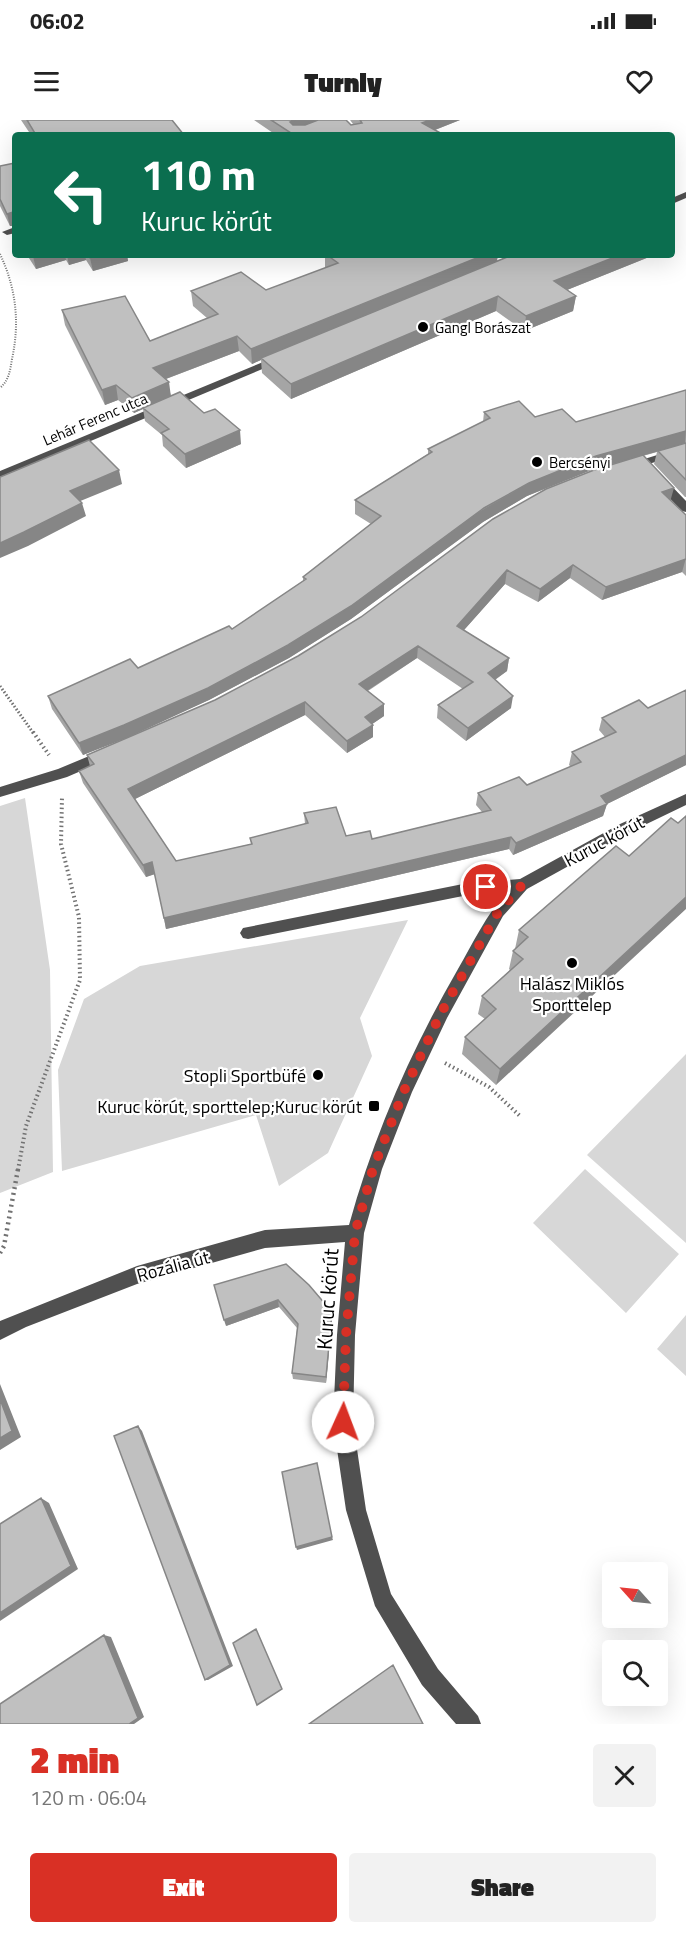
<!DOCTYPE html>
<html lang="en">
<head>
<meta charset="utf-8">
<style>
  body { margin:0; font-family:"Titillium Web",sans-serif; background:#f2f2f2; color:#222; height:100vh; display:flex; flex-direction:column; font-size:22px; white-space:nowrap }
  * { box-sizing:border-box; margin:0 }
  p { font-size:20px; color:#767676 }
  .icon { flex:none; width:33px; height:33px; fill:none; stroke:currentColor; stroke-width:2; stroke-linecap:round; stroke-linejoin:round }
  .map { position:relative; height:1604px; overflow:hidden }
  .drawer { display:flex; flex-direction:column; background:#fff; flex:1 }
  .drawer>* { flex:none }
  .top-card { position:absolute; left:12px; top:12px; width:663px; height:126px; border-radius:6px; box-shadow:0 6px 24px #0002; background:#0b6e4f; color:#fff; overflow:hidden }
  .needle { width:39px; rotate:297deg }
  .buttons { position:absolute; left:602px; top:1442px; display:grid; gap:12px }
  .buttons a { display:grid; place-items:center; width:66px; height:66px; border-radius:6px; background:#fff; box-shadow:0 6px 24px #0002; font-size:30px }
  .pin { position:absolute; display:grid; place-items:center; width:51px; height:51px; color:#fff; margin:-26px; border:3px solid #fff; border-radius:50%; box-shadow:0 2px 6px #0007 }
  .me { position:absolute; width:66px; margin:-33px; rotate:2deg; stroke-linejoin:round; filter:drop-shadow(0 0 4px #0008) }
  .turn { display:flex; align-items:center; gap:21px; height:126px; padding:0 30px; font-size:27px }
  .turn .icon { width:78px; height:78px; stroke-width:2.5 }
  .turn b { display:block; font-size:42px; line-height:51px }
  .round { display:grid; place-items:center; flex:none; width:63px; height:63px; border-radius:6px; background:#f2f2f2 }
  .headline { display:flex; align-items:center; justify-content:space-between; height:102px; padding:0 30px }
  h1 { font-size:36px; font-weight:800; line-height:45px; color:#d93025 }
  .cta { display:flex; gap:12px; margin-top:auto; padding:12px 30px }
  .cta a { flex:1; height:69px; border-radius:6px; background:#d93025; color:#fff; font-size:24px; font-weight:800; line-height:69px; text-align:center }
  .cta a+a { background:#f2f2f2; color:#222 }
  .status { display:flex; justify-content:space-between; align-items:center; height:42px; padding:0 30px; background:#fff; direction:ltr }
  .status svg { height:16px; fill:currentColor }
  header { display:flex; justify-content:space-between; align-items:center; height:78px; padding:0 30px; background:#fff; font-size:27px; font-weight:800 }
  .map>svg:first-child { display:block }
  .green { fill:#d7d7d7 }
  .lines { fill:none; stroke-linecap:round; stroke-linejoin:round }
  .path-far3 { stroke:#727272; stroke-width:2; stroke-dasharray:1 1.5; stroke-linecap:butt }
  .path-far2 { stroke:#727272; stroke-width:3; stroke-dasharray:1.5 2; stroke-linecap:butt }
  .path-far1 { stroke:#727272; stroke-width:4; stroke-dasharray:1.5 3; stroke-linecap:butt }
  .path { stroke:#727272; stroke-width:4.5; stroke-dasharray:2 4; stroke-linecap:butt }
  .minor { fill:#505050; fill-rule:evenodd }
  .wall { fill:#a5a5a5 }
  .shaded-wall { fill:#868686 }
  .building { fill:#c0c0c0; stroke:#868686; stroke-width:1.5 }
  .route { stroke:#d93025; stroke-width:10; stroke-dasharray:0 18 }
  .poi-dot { fill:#000; stroke:#fff; stroke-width:2 }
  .labels { text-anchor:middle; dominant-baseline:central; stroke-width:4.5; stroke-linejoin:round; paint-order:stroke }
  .far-poi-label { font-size:15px; fill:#000; stroke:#fff; text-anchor:start }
  .far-street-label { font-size:15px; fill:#000; stroke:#fff }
  .street-label { font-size:18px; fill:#000; stroke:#fff }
  .poi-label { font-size:18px; fill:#000; stroke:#fff; text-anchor:end }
  .near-street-label { font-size:21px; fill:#000; stroke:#fff }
</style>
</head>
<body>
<div class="status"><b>06:02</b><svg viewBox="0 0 49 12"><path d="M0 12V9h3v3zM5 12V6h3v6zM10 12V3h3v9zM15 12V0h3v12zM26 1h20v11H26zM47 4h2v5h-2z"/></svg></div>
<header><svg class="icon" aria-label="menu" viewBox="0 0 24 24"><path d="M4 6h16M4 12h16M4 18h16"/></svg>Turnly<svg class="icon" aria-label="heart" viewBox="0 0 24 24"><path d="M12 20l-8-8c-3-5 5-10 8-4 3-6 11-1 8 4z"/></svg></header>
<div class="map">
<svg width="686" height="1604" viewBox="0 0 686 1604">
  <rect width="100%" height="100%" fill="#fff"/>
  <path class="green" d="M25,678L50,850L53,1052L0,1073V686Z
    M408,800L360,898L372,936L328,1033L279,1066L256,995L62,1051L58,950L84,879L140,846Z
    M686,934V1123L587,1035Z
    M585,1049L679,1134L626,1193L533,1103Z
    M686,1195V1256L657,1229Z"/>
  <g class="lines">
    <path class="path-far3" d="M0,134C16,168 20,202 12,239C10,251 9,260 0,268"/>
    <path class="path-far2" d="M0,566L34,614"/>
    <path class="path-far1" d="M33,612L49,635
      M445,943L489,967L520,996
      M18,1050L26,1006L80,860L79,797L61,724L62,677"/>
    <path class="path" d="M0,1133L4,1126L18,1049"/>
    <path class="minor" d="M686,72V78L672,84V78Z
      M15,107V113L7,115L2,112Z
      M280,235L284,236V240L0,359V351Z
      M686,326V333L628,350L622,346Z
      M659,356L663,357L686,381V392L682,391L655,363L653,360Z
      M106,629L111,630L113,634L111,638L67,657L0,677V667L58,649Z
      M686,674V685L630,712L527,769L503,796L447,898L412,972L382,1049L364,1113L355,1215L353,1302L366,1390L391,1474L438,1549L478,1596L481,1604H456L422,1565L375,1486L346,1390L333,1302L337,1215L345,1122L265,1128L137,1164L26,1207L0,1220V1201L137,1146L265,1110L349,1105C374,1015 411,930 458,849C473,823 486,795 507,772L468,775L248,819L243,818L240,813L243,808L468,763L520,759L620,704Z"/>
  </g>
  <path class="wall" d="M21,0H172L184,15H31Z
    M254,0H346L351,5L353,4L350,0H460L435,10L444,15H276Z
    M15,43V116L12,106H10L0,86V46Z
    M27,135H127L128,141L93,151L86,140L69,145L66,140L36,149Z
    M325,135H498L497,141L506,137L503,135H654L567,170L576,176L573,191L524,211L496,191L291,279L262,253L261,240L252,244L239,231L166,259L171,276L241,324L186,348L163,326L162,315L145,301L143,289L134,293L118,280L105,285L65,205L62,190L150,221L207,198L193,186L191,171L266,170L325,148Z
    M686,270V377H685L654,344L657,332L643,336L671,380L686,395V456L682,452L602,480L570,458L538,482L505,464L464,510L509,538L507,551L495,560L511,588L466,621L437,598L438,585L463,569L417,538L368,571L384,596L372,604L373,617L347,633L305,595L135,679L176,741L251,724L250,718L305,704L304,693L346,716L372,719L482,692L476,685L478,673L527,665L571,647L569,645L572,632L605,617L599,610L602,598L686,645L607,684L603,696L513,735L509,729L166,809L155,754L146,757L83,663L79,651L90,646L87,635L215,580L298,536L625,341L594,349L527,376L483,402L351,499L289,538L209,580L83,635L52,589L48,576L138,548L232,509L303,461V457L371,404L355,394V380L428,334V329L483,302L484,292L576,302Z
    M616,726L496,965L462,934L465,917L485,899L478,894L482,876L510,850L509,849L513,831L515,829L519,810Z
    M286,1144L332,1199L326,1263L293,1259L292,1253L297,1208L279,1187L226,1206Z"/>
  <path class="shaded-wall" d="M295,0H324L292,14L290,2Z
    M430,0H460L422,15V3Z
    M13,92L15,99L12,102V106H10L7,94Z
    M37,135H65L66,140L36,149L33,136Z
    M67,135H85L86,140L69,145Z
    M101,135H127L128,141L93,151L90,138Z
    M484,135H498L496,144L261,238V240L252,244L251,229Z
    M620,135H654L552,176L554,161Z
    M498,176L496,191L291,279V264Z
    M576,176L573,191L524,211L526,196Z
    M237,216L239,231L155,263L153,248Z
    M169,262L171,277L143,288V289L134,293L132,278Z
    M116,265L118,280L105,285L102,270Z
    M240,310L241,324L186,348L185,334Z
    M686,311L685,324L594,349L527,376L483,402L351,499L289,538L209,580L127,618L83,635L79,623L529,363L596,336Z
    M119,350L122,364L73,384L70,371Z
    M674,368L670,382L662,372Z
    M82,383L86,396L28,426L0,438V423Z
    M686,438L682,452L602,480L606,467Z
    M573,445L570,458L538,482L540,469Z
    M507,450L505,464L456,519L457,506Z
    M418,526L417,538L359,576V564Z
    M509,538L507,551L486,566L488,553Z
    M513,576L511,588L466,621L468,608Z
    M305,582V595L131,681L128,669Z
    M384,584V596L365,609V597Z
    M373,605V617L347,633V621Z
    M686,635V645L607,684L603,696L513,735L516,723L601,676Z
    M511,717L509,729L166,809L164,798Z
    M152,742L155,754L146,757L143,745Z
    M686,777V789L496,965L500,949Z
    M278,1180L279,1187L226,1206L224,1200Z
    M332,1192V1199L326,1263V1257Z
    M0,1264L21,1317L0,1330Z
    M138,1306L142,1311L233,1546L208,1560H205Z
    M41,1378L49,1383L78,1449L0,1501V1493Z
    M332,1417L333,1420L297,1430L296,1427Z
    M256,1509L282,1569L257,1585Z
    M104,1515L111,1517L144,1597L134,1604H129Z"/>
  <path class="building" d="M27,0H172L184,15H36Z
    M271,0H295L290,2L293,5H305L318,0H346L351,5L362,3L360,0H430L422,3L444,15H294Z
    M15,43V108L12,102L14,100L13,92L7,94L0,79V46Z
    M88,135H101L90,138Z
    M327,135H484L251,229L237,216L153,248L169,262L132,278L116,265L102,270L62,190L125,176L150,221L218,194L191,171L241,152L266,170L338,143Z
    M512,135H620L554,161L576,176L526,196L498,176L291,264L261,238Z
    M686,270V311L596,336L529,363L484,388L351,486L288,525L208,568L124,605L79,623L48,576L130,539L138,548L229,506L232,509L306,459L303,457L381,396L355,380L432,332L428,329L490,298L484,292L519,281L535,297L562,289L576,302Z
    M180,272L204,293L215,289L240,310L185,334L161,313L169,309L143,288Z
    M89,320L119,350L70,371L82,383L24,412L0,423V357Z
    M686,323V360L658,331Z
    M643,335L674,368L662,372L686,395V439L606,467L573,445L540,469L507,450L457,506L509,538L488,553L513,576L468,608L438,585L473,562L418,526L359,564L384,584L365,597L373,605L347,621L305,582L128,669L176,741L252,724L250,718L308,703L304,693L336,687L346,716L370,711L372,719L491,690L478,673L519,657L527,665L581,642L572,632L616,612L602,598L639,580L648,588L686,570V635L601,676L607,684L516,723L511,717L164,798L152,742L143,745L79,651L94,644L87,635L215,580L298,536L361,497L493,399L546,369L594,350Z
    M686,696V777L500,949L465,917L496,889L482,876L523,839L513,831L528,817L519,810L616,726L629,736L671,698L678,703Z
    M286,1144L309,1165L332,1192L326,1257L292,1253L298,1204L278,1180L224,1200L214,1165Z
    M0,1279L12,1311L0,1318Z
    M138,1306L230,1545L205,1560L114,1316Z
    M317,1343L332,1417L296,1427L282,1352Z
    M41,1378L71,1446L0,1493V1404Z
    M256,1509L282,1569L257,1585L233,1523Z
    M104,1515L138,1598L129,1604H0V1584Z
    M393,1545L423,1604H309Z"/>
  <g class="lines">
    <path class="route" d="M343,1302L346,1215L355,1113L373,1049L404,971L441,893L498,792L522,765L486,767"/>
  </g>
  <g class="poi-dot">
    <circle cx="423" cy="207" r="6"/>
    <circle cx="537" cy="342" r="6"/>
    <circle cx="572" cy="843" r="6"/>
    <circle cx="318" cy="955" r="6"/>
    <rect x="368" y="980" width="12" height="12" rx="3"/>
  </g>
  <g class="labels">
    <g class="far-poi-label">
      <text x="435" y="207">Gangl Borászat</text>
      <text x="549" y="342">Bercsényi</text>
    </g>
    <g class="far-street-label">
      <text transform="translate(95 299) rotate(-23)">Lehár Ferenc utca</text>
    </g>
    <g class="street-label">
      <text transform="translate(604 721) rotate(-28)">Kuruc körút</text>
      <text transform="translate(173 1146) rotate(-15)">Rozália út</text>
    </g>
    <g class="poi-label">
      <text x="572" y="863" text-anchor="middle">Halász Miklós<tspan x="572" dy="21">Sporttelep</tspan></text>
      <text x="306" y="955">Stopli Sportbüfé</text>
      <text x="362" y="986">Kuruc körút, sporttelep;Kuruc körút</text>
    </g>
    <g class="near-street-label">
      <text transform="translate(327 1179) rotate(-86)">Kuruc körút</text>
    </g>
  </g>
</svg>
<div class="buttons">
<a><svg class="needle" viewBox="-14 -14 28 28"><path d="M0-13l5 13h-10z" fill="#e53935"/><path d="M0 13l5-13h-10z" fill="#767676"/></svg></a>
<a><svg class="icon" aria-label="search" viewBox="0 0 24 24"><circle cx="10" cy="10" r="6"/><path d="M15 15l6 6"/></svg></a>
</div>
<div class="pin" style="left:486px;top:767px;background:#d93025"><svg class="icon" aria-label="arrive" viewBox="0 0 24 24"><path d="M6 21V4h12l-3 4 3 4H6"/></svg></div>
<svg class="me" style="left:343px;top:1302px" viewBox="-20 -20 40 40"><circle r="19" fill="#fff"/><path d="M0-13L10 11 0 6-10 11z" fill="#d93025"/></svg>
<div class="top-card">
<div class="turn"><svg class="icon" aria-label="left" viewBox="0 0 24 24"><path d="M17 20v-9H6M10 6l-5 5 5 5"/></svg><div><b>110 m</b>Kuruc körút</div></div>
</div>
</div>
<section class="drawer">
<div class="headline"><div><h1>2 min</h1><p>120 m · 06:04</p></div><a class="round"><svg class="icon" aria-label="close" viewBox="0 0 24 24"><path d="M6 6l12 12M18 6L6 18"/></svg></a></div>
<div class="cta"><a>Exit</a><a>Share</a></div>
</section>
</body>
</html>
